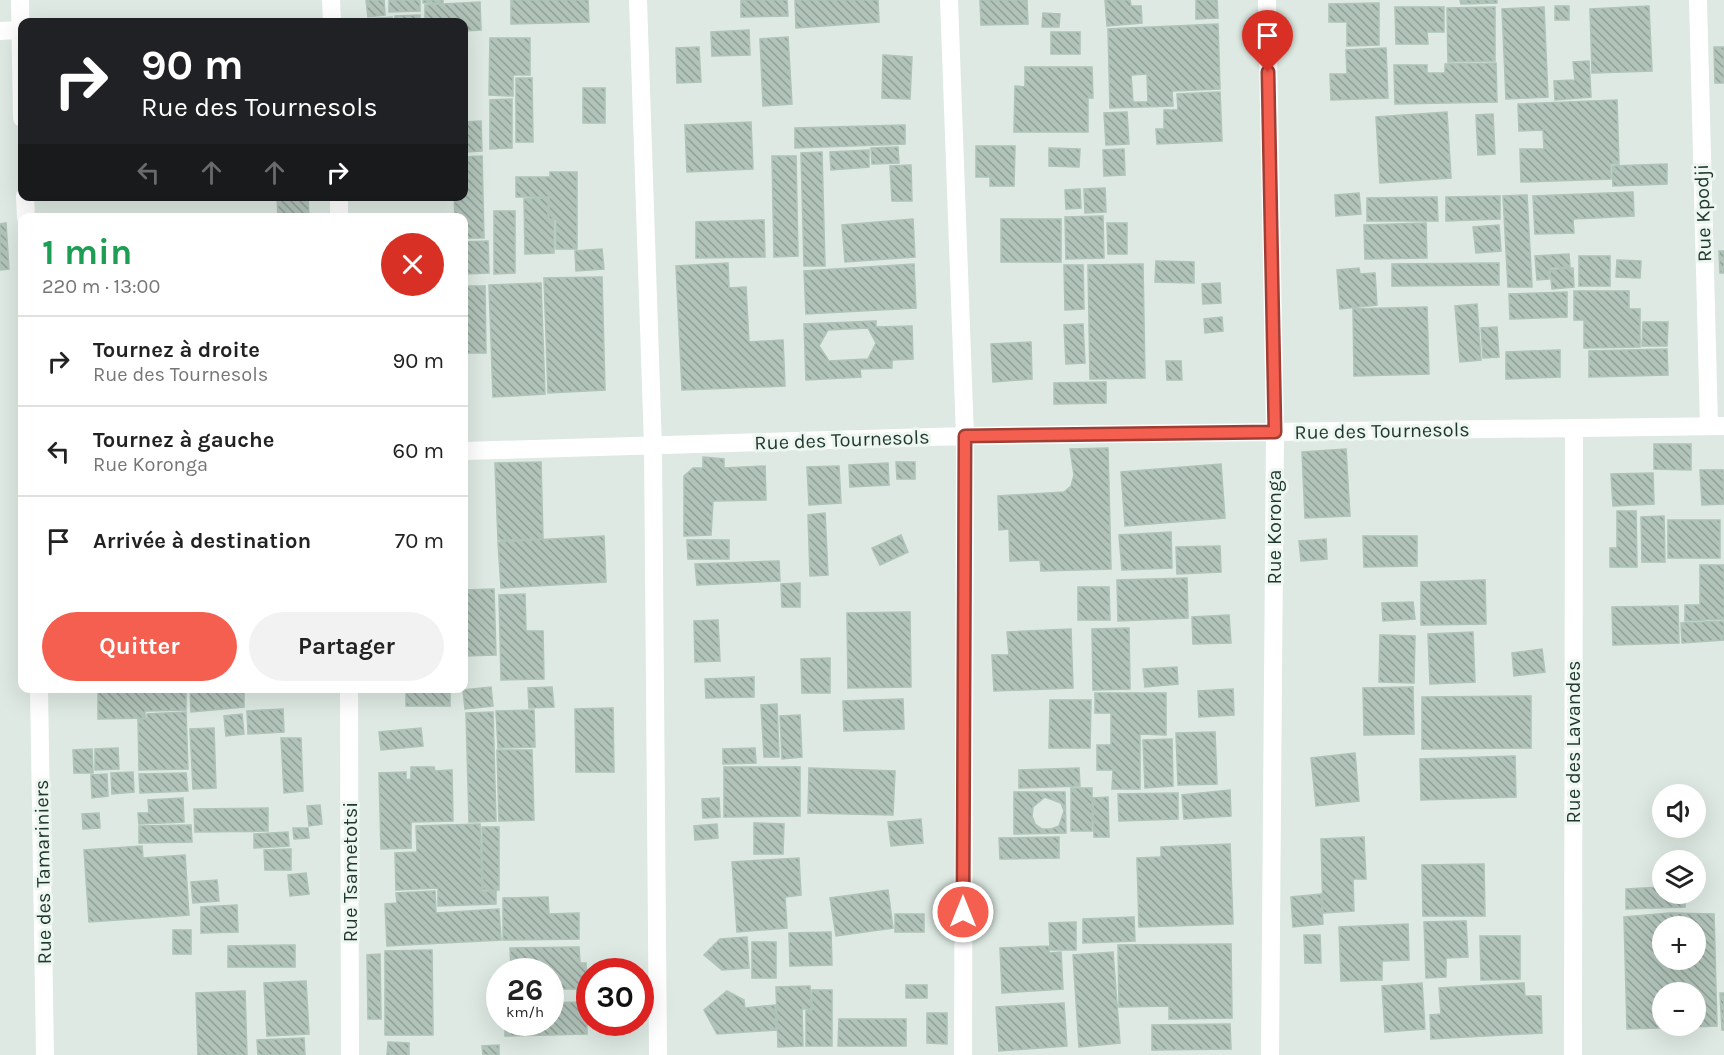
<!DOCTYPE html>
<html lang="fr">
<head>
<meta charset="utf-8">
<style>
  body { margin:0; font-family:Karla,sans-serif; background:#f2f2f2; color:#222; height:100vh; display:flex; flex-direction:column; font-size:22px; white-space:nowrap }
  * { box-sizing:border-box; margin:0 }
  p { font-size:20px; color:#767676 }
  .icon { flex:none; width:33px; height:33px; fill:none; stroke:currentColor; stroke-width:2; stroke-linecap:round; stroke-linejoin:round }
  .map { position:relative; flex:1; overflow:hidden }
  .panel { position:absolute; left:18px; top:213px; width:450px; height:480px; display:flex; flex-direction:column; background:#fff; border-radius:12px; box-shadow:0 6px 24px #0002 }
  .panel>* { flex:none }
  .hud { position:absolute; left:18px; top:18px; width:450px; height:183px; border-radius:12px; box-shadow:0 6px 24px #0002; background:#202124; color:#fff; overflow:hidden }
  .fabs { position:absolute; left:1652px; top:784px; display:grid; gap:12px }
  .fabs a { display:grid; place-items:center; width:54px; height:54px; border-radius:50%; background:#fff; box-shadow:0 6px 24px #0002; font-size:30px }
  .speed { position:absolute; left:486px; top:958px; display:flex; gap:12px; font-size:30px; font-weight:700; text-align:center }
  .speed>* { display:grid; place-content:center; width:78px; height:78px; border-radius:50%; background:#fff; box-shadow:0 6px 24px #0002; line-height:1 }
  .speed small { font-size:15px; font-weight:400 }
  .speed .limit { border:9px solid #d22; background:#fff; color:#111 }
  .pin { position:absolute; display:grid; place-items:center; width:51px; height:51px; color:#fff; margin:-62px -26px; border-radius:50% 50% 50% 0; rotate:-45deg; box-shadow:0 0 6px #0007 }
  .pin .icon { rotate:45deg }
  .me { position:absolute; width:66px; margin:-33px; rotate:0deg; stroke-linejoin:round; filter:drop-shadow(0 0 4px #0008) }
  .turn { display:flex; align-items:center; gap:21px; height:126px; padding:0 24px; font-size:27px }
  .turn .icon { width:78px; height:78px; stroke-width:2.5 }
  .turn b { display:block; font-size:42px; line-height:51px }
  .lanes { display:flex; align-items:center; height:57px; padding:0 24px; background:#0003; justify-content:center; gap:30px; direction:ltr }
  .lanes .off { opacity:.35 }
  .round { display:grid; place-items:center; flex:none; width:63px; height:63px; border-radius:32px; background:#f2f2f2 }
  .head { display:flex; align-items:center; justify-content:space-between; height:102px; padding:0 24px }
  h1 { font-size:36px; font-weight:700; line-height:45px; color:#1e9e55 }
  .button { display:flex; gap:12px; margin-top:auto; padding:12px 24px }
  .button a { flex:1; height:69px; border-radius:36px; background:#f45f50; color:#fff; font-size:24px; font-weight:700; line-height:69px; text-align:center }
  .button a+a { background:#f2f2f2; color:#222 }
  ul { padding:0; list-style:none }
  li { display:flex; align-items:center; gap:18px; height:90px; padding:0 24px; border-top:2px solid #e0e0e0 }
  li div { flex:1 }
  li b { display:block; font-size:22px }
  li em { font-style:normal }
  .map>svg:first-child { display:block }
  .building { fill:url(#building-back-hatch); stroke:#afc3b8; stroke-width:1.5; fill-rule:evenodd }
  .lines { fill:none; stroke-linecap:round; stroke-linejoin:round }
  .street { stroke:#fff; stroke-width:18 }
  .route-casing { stroke:#9f3e34; stroke-width:15 }
  .route { stroke:#f45f50; stroke-width:10 }
  .labels { text-anchor:middle; dominant-baseline:central; stroke-width:6; stroke-linejoin:round; paint-order:stroke }
  .street-label { font-size:20px; fill:#1f382d; stroke:#edf6f0 }
</style>
</head>
<body>
<div class="map">
<svg width="1724" height="1055" viewBox="0 0 1724 1055">
  <defs>
    <pattern id="building-back-hatch" width="6" height="6" patternUnits="userSpaceOnUse" patternTransform="scale(1.5)"><rect width="6" height="6" fill="#b2c4ba"/><path d="M-1 5l2 2M0 0l6 6M5-1l2 2" fill="none" stroke="#90a098"/></pattern>
  </defs>
  <rect width="100%" height="100%" fill="#dde9e2"/>
  <path class="building" d="M366,0H384L385,15L368,17Z
    M389,0H420V11L389,12Z
    M423,0H443V3H423Z
    M511,0H588L589,22L511,24Z
    M741,0H787L788,16L741,17Z
    M795,0H878L879,22L796,28Z
    M980,0H1027L1028,24L981,25Z
    M1105,0H1130L1131,6H1141L1142,23L1107,26Z
    M1196,0H1217L1218,18L1196,19Z
    M1460,0H1497V3L1461,4Z
    M480,2L481,30L464,31V22H425V5Z
    M1379,3V45L1347,46V22H1329V4Z
    M1555,6H1569V20H1555Z
    M1649,6L1652,71L1592,73L1590,9Z
    M1395,7H1444V32H1427L1428,44H1396Z
    M1495,7V61L1448,62L1447,8Z
    M1544,7L1548,97L1506,99L1502,9Z
    M1043,13L1060,14L1059,27H1042Z
    M420,15V22H395V16Z
    M392,17V22H367V19Z
    M1218,24L1220,89L1172,91L1173,106L1110,108L1108,29ZM1147,74L1148,102H1133L1131,75Z
    M749,30L750,55L712,56L711,32Z
    M1051,32H1080V54H1051Z
    M788,37L792,104L763,106L760,39Z
    M490,38H530V75H513V96L489,95Z
    M699,47L701,82L677,83L676,48Z
    M1714,47H1724V83H1715Z
    M1386,48L1388,98L1331,100L1330,74H1347L1346,50Z
    M883,55L912,57L910,99L882,98Z
    M1589,61L1591,97L1555,100L1554,81L1575,80L1573,62Z
    M1496,63L1497,102L1395,104L1394,65H1427V73H1445V64Z
    M1025,67H1092L1093,98H1088V132H1014L1015,86L1025,87Z
    M516,78H532L533,142H516Z
    M583,88H605V123H583Z
    M1220,92L1222,141L1157,144L1156,129H1164V110H1178L1177,94Z
    M512,99V148L490,149V100Z
    M1617,100L1619,164H1610L1611,179L1521,182L1520,149H1544L1543,130L1519,131L1518,104Z
    M1127,112L1129,144L1106,145L1104,113Z
    M1447,112L1451,178L1380,183L1376,117Z
    M1493,114L1495,154L1478,155L1476,115Z
    M481,121L482,151L464,152V122Z
    M751,122L753,169L687,172L685,125Z
    M905,125V144L795,148V128Z
    M976,146H1015L1014,186H990V177H976Z
    M898,147L899,163L872,164L871,148Z
    M1049,148L1080,149L1079,167L1049,166Z
    M1124,149L1125,175L1104,176L1103,150Z
    M869,150V167L831,170L830,152Z
    M822,152L825,266H804L801,153Z
    M482,156L484,238H464V218H455L454,196H464V157Z
    M772,156H796L798,256L774,257Z
    M1667,164V184L1613,186L1612,166Z
    M911,165L912,201H892L890,166Z
    M550,172H577V249H556V219H549V197H516V177H550Z
    M1105,188L1106,212L1085,213L1084,189Z
    M1080,189L1081,208L1066,209L1065,190Z
    M1633,192L1634,216L1573,219L1574,233L1535,234L1533,196Z
    M1359,193L1361,214L1336,216L1335,195Z
    M1527,195L1532,287H1508L1503,196Z
    M277,196H308L309,218H278Z
    M1500,196V219L1446,221V197Z
    M1437,197L1438,221H1367V198Z
    M548,198V220H554V253L525,254L524,199Z
    M494,211H515V273L494,274Z
    M1103,216L1104,258L1066,259L1065,217Z
    M913,219L915,257L845,262L842,225Z
    M1001,219H1061V262H1001Z
    M764,220L765,257L696,258V222Z
    M6,223L9,269L0,270V224Z
    M1107,223H1127V254H1108Z
    M1426,223L1427,258L1365,259L1364,225Z
    M1499,225L1501,251L1476,253L1473,227Z
    M488,241L489,273L464,274V242Z
    M602,249L604,269L576,271L575,251Z
    M1719,251H1724V273H1720Z
    M1569,254L1570,267L1549,268V279L1537,280L1535,256Z
    M1579,256H1610V286H1579Z
    M1617,260L1641,261L1640,278L1616,277Z
    M1156,261L1194,262V283L1155,282Z
    M728,263L729,288L746,287L749,342L783,340L785,386L682,390L676,266Z
    M1499,263V285L1392,286V264Z
    M914,264L916,308L806,314L804,271Z
    M1143,264L1145,378L1090,379L1088,265Z
    M1064,265H1083L1084,309L1065,310Z
    M1359,268L1360,274L1375,273L1377,305L1340,309L1337,270Z
    M1573,268L1574,287L1552,289L1550,270Z
    M602,277L605,390L548,393L544,278Z
    M541,283L545,394L493,397L489,285Z
    M1220,283L1221,303L1203,304L1202,284Z
    M464,286H485L486,353H464Z
    M1574,291H1629V309H1640V347L1584,348V320H1574Z
    M1567,292V317L1510,319L1509,294Z
    M1477,304L1481,360L1460,362L1455,306Z
    M1427,307L1429,374L1354,376L1353,309Z
    M1222,317L1223,331L1205,333L1204,319Z
    M876,321V327L912,326L913,359L892,360V368L860,369L861,377L806,380L804,324ZM868,328L876,343L868,359L829,361L819,346L828,330Z
    M1643,322H1668L1667,346H1642Z
    M1083,324L1085,363L1066,364L1064,325Z
    M1497,327L1499,357L1483,358L1481,328Z
    M1031,342L1032,379L993,382L991,344Z
    M1667,349L1668,375L1589,377V351Z
    M1560,350V377L1506,379V352Z
    M1166,361H1181L1182,380H1167Z
    M1106,382V403L1054,404V383Z
    M1654,444H1691V470L1654,469Z
    M1108,448L1111,569L1041,571L1040,560L1010,561L1009,529L999,530L998,496L1064,492L1071,486L1074,475L1070,449Z
    M1346,449L1350,516L1305,518L1302,452Z
    M703,457L724,459V468L765,466L766,500L713,501L711,535L684,536V476L693,468H703Z
    M541,462L543,539L498,540L495,463Z
    M896,462H915V479H897Z
    M888,463L889,485L850,487L849,465Z
    M1221,464L1225,518L1125,526L1121,472Z
    M839,466L841,503L809,505L807,467Z
    M1700,470H1723L1724,504L1702,505Z
    M1653,473L1654,504L1613,506L1611,474Z
    M1617,511H1636L1637,567H1610V548H1617Z
    M825,513L828,575L810,576L808,515Z
    M1664,516L1665,562H1642L1641,517Z
    M1668,520H1720V558H1668Z
    M1171,532L1172,568L1122,570L1119,535Z
    M901,535L908,552L880,565L872,548Z
    M604,536L606,582L501,588L498,542Z
    M1363,536H1417V566L1364,567Z
    M1326,539L1327,559L1301,561L1299,541Z
    M687,540H729V559H688Z
    M1220,546L1221,572L1177,574L1176,547Z
    M779,561L780,581L697,585L695,564Z
    M1700,565H1724V619L1685,621V605H1700Z
    M1187,578L1188,618L1118,621L1117,580Z
    M1485,580L1486,624L1421,625V582Z
    M800,583V607H782L781,584Z
    M1078,587H1109L1110,620H1078Z
    M494,589L496,655L464,656V590Z
    M525,594L526,631H543L544,679L501,680L499,595Z
    M1413,602L1415,619L1383,621L1382,603Z
    M1678,606L1679,643L1613,645L1612,607Z
    M910,612L911,687L848,688L847,613Z
    M1229,615L1231,643L1193,644L1192,617Z
    M718,620L720,661L695,662L694,621Z
    M1724,621V640L1682,643L1681,623Z
    M1129,628L1130,689L1093,690L1092,629Z
    M1071,629L1073,688L994,691L992,655H1009L1007,632Z
    M1473,632L1475,682L1430,684L1428,634Z
    M1380,635L1415,636L1414,683L1379,682Z
    M1542,649L1545,672L1514,676L1512,653Z
    M830,658V693H802L801,659Z
    M1177,667L1178,684L1145,687L1143,669Z
    M754,677V697L706,698L705,679Z
    M491,687L493,706L465,709L463,690Z
    M552,687L554,707L529,708L528,688Z
    M1413,687L1414,734L1364,735L1363,688Z
    M186,688V710L145,711V718L98,719V690Z
    M190,688H244V707L191,712Z
    M406,688H450V706H406Z
    M1233,689L1234,715L1199,717L1198,691Z
    M1095,693H1166V735L1140,734V789H1112L1113,770H1097V745H1111V713H1095Z
    M1531,696V748L1422,749V697Z
    M903,699L904,729L844,731L843,701Z
    M1050,700H1091L1090,748H1049Z
    M777,704L779,757H764L761,705Z
    M613,708L614,772H576L575,709Z
    M283,709L284,732L248,734L247,711Z
    M534,710L535,747L498,748L496,711Z
    M186,712L188,769L139,770L138,719H147V714Z
    M493,712L496,821L469,822L466,713Z
    M242,714L244,734L226,736L224,716Z
    M800,715L802,757L782,759L780,716Z
    M214,728L216,788L193,789L190,729Z
    M421,728L423,746L381,750L379,732Z
    M1215,732L1217,784L1178,785L1176,733Z
    M281,738H301L303,791L284,793Z
    M1172,739L1173,786L1145,788L1143,740Z
    M118,748L119,769L95,770V749Z
    M755,748L756,763L723,764V749Z
    M92,749L93,773H74L73,750Z
    M497,750H532L534,820L499,821Z
    M1355,753L1359,801L1316,806L1311,758Z
    M1515,756L1516,797L1421,800L1420,759Z
    M411,767H434L435,771L452,770L453,821L411,822V848L381,849L379,773L406,772V780L411,779Z
    M724,767H800V816L724,817Z
    M809,768L895,771L893,815L808,813Z
    M1079,768L1080,786L1019,788V770Z
    M133,772L134,792L112,794L111,773Z
    M186,773L188,791L140,793L139,774Z
    M107,774L108,796L92,798L91,775Z
    M1071,788H1092V831H1071Z
    M1230,790L1231,816L1184,819L1182,795Z
    M1014,792H1065L1066,833L1014,834ZM1045,797L1061,803L1064,811L1059,826L1051,829H1042L1035,824L1032,816L1033,807Z
    M1178,793V819L1119,821L1118,794Z
    M1108,797L1109,837H1094L1093,798Z
    M183,798L184,822L139,824L138,813H149L148,800Z
    M719,798L720,817L703,818L702,799Z
    M320,805L322,824L309,826L307,806Z
    M268,808V831L195,832L194,809Z
    M99,813L100,828L83,829L82,814Z
    M921,819L923,843L891,846L888,822Z
    M754,823L784,824L783,854H754Z
    M480,824L482,892L496,891V904L438,906V888L396,890L395,853L417,852L416,826Z
    M717,824L718,838L695,840L694,826Z
    M191,825L192,842L139,843V826Z
    M482,827H499V890H483Z
    M293,828H308L309,838L294,839Z
    M288,832L289,846L254,848V834Z
    M1059,837V858L1000,859L999,838Z
    M1364,837L1366,879H1353L1354,911L1323,913L1321,839Z
    M1230,844L1233,924L1139,927L1137,858L1161,857V847Z
    M142,846L143,858L185,855L189,915L89,922L84,850Z
    M291,849V870H265L264,850Z
    M799,858L801,895L785,897L787,928L737,932L732,862Z
    M1484,864L1485,916H1423L1422,865Z
    M306,873L309,894L290,896L288,875Z
    M217,880L219,901L193,903L191,882Z
    M1662,887V894H1685V907L1626,909V889Z
    M888,890L893,928L836,936L830,898Z
    M435,891L436,913L499,909L501,940L387,946L385,904L397,903L396,893Z
    M1321,894L1323,924L1293,927L1291,897Z
    M548,897L549,914L579,913V939L503,940V898Z
    M237,905L238,932L201,933V907Z
    M1670,913L1714,914L1717,1026L1627,1029L1624,917ZM1662,927H1695V960H1662ZM1662,993H1695V1026H1662Z
    M895,914H924V932H895Z
    M1134,917L1135,941L1083,943V919Z
    M1466,921L1468,957L1446,958V977L1426,978L1424,922Z
    M1076,922V950H1050L1049,923Z
    M1408,924L1409,960L1382,961V980L1341,981L1339,927Z
    M173,930H191V954H173Z
    M831,932L832,965L790,966L789,933Z
    M1304,935H1320L1321,963H1305Z
    M1480,936H1520V979L1481,980Z
    M747,937L749,968L722,970L704,955L720,939Z
    M752,942H776V978H752Z
    M1231,944L1232,1018L1169,1019V1006L1119,1007L1118,945Z
    M295,945V967H228V946Z
    M1049,946V953L1061,952L1063,989L1002,993L1000,948Z
    M579,947L580,963H586L587,1034L505,1036V1023H550V1003L577,1002V989H550V972H511L510,948Z
    M432,950L433,1035H385V951Z
    M1113,952L1120,1043L1079,1047L1073,955Z
    M380,954L381,1019H368L367,955Z
    M306,981L309,1034L267,1036L264,983Z
    M1422,983L1425,1029L1385,1032L1382,986Z
    M1524,983L1525,996H1541L1542,1033L1431,1039L1430,1015L1441,1014L1439,988Z
    M906,985H927V998H906Z
    M810,986L811,1009H802L803,1046L778,1047L776,987Z
    M812,990H832V1046H806V1011L812,1010Z
    M245,991L247,1055H198L196,993Z
    M727,991L744,1000L745,1008L775,1005L776,1030L717,1034L704,1010Z
    M1720,993H1724V1030H1722Z
    M1064,1003L1067,1046L999,1051L996,1007Z
    M927,1013H947V1044L927,1043Z
    M839,1019H906V1046H838Z
    M1230,1024L1231,1049L1152,1050V1025Z
    M304,1038L305,1055H258L257,1040Z
    M388,1042L409,1043V1055H387Z
    M499,1045V1055H483L482,1046Z"/>
  <g class="lines">
    <path class="street" d="M20,0L22,118
      M331,0L332,22
      M638,0L653,447L658,1055
      M949,0L965,436L963,1055
      M1267,0L1275,432L1270,1055
      M1698,0L1709,426
      M0,31L19,30
      M25,196L26,218
      M339,196V218
      M464,451L965,436L1724,426
      M39,688L45,1055
      M349,688L350,1055
      M1573,1055L1574,429"/>
  </g>
  <g class="lines">
    <defs>
      <path id="route" d="M963,912L965,436L1275,432L1268,72"/>
    </defs>
    <use href="#route" class="route-casing"/>
    <use href="#route" class="route"/>
  </g>
  <g class="labels">
    <g class="street-label">
      <text transform="translate(1703 213) rotate(-92)">Rue Kpodji</text>
      <text transform="translate(1382 431) rotate(-1)">Rue des Tournesols</text>
      <text transform="translate(842 440) rotate(-2)">Rue des Tournesols</text>
      <text transform="translate(1274 527) rotate(-90)">Rue Koronga</text>
      <text transform="translate(1573 742) rotate(-90)">Rue des Lavandes</text>
      <text transform="translate(43 872) rotate(-91)">Rue des Tamariniers</text>
      <text transform="translate(350 872) rotate(-90)">Rue Tsametotsi</text>
    </g>
  </g>
</svg>
<div class="fabs">
<a><svg class="icon" aria-label="sound" viewBox="0 0 24 24"><path d="M4 9h4l5-4v14l-5-4H4zM17 9q2 3 0 6"/></svg></a>
<a><svg class="icon" aria-label="layers" viewBox="0 0 24 24"><path d="M12 4l9 5-9 5-9-5zM3 14l9 5 9-5"/></svg></a>
<a>+</a>
<a>−</a>
</div>
<div class="speed"><div>26<small>km/h</small></div><div class="limit">30</div></div>
<div class="pin" style="left:1268px;top:72px;background:#d93025"><svg class="icon" aria-label="arrive" viewBox="0 0 24 24"><path d="M6 21V4h12l-3 4 3 4H6"/></svg></div>
<svg class="me" style="left:963px;top:912px" viewBox="-20 -20 40 40"><circle r="17" fill="#f45f50" stroke="#fff" stroke-width="3"/><path d="M0-11L8 9 0 5-8 9z" fill="#fff"/></svg>
<div class="hud">
<div class="turn"><svg class="icon" aria-label="right" viewBox="0 0 24 24"><path d="M7 20v-9h11M14 6l5 5-5 5"/></svg><div><b>90 m</b>Rue des Tournesols</div></div>
<div class="lanes"><svg class="icon off" aria-label="left" viewBox="0 0 24 24"><path d="M17 20v-9H6M10 6l-5 5 5 5"/></svg><svg class="icon off" aria-label="ahead" viewBox="0 0 24 24"><path d="M12 20V5M6 11l6-6 6 6"/></svg><svg class="icon off" aria-label="ahead" viewBox="0 0 24 24"><path d="M12 20V5M6 11l6-6 6 6"/></svg><svg class="icon" aria-label="right" viewBox="0 0 24 24"><path d="M7 20v-9h11M14 6l5 5-5 5"/></svg></div>
</div>
<section class="panel">
<div class="head"><div><h1>1 min</h1><p>220 m · 13:00</p></div><a class="round" style="background:#d93025;color:#fff"><svg class="icon" aria-label="close" viewBox="0 0 24 24"><path d="M6 6l12 12M18 6L6 18"/></svg></a></div>
<ul>
<li><svg class="icon" aria-label="right" viewBox="0 0 24 24"><path d="M7 20v-9h11M14 6l5 5-5 5"/></svg><div><b>Tournez à droite</b><p>Rue des Tournesols</p></div><em>90 m</em></li>
<li><svg class="icon" aria-label="left" viewBox="0 0 24 24"><path d="M17 20v-9H6M10 6l-5 5 5 5"/></svg><div><b>Tournez à gauche</b><p>Rue Koronga</p></div><em>60 m</em></li>
<li><svg class="icon" aria-label="arrive" viewBox="0 0 24 24"><path d="M6 21V4h12l-3 4 3 4H6"/></svg><div><b>Arrivée à destination</b></div><em>70 m</em></li>
</ul>
<div class="button"><a>Quitter</a><a>Partager</a></div>
</section>
</div>
</body>
</html>
